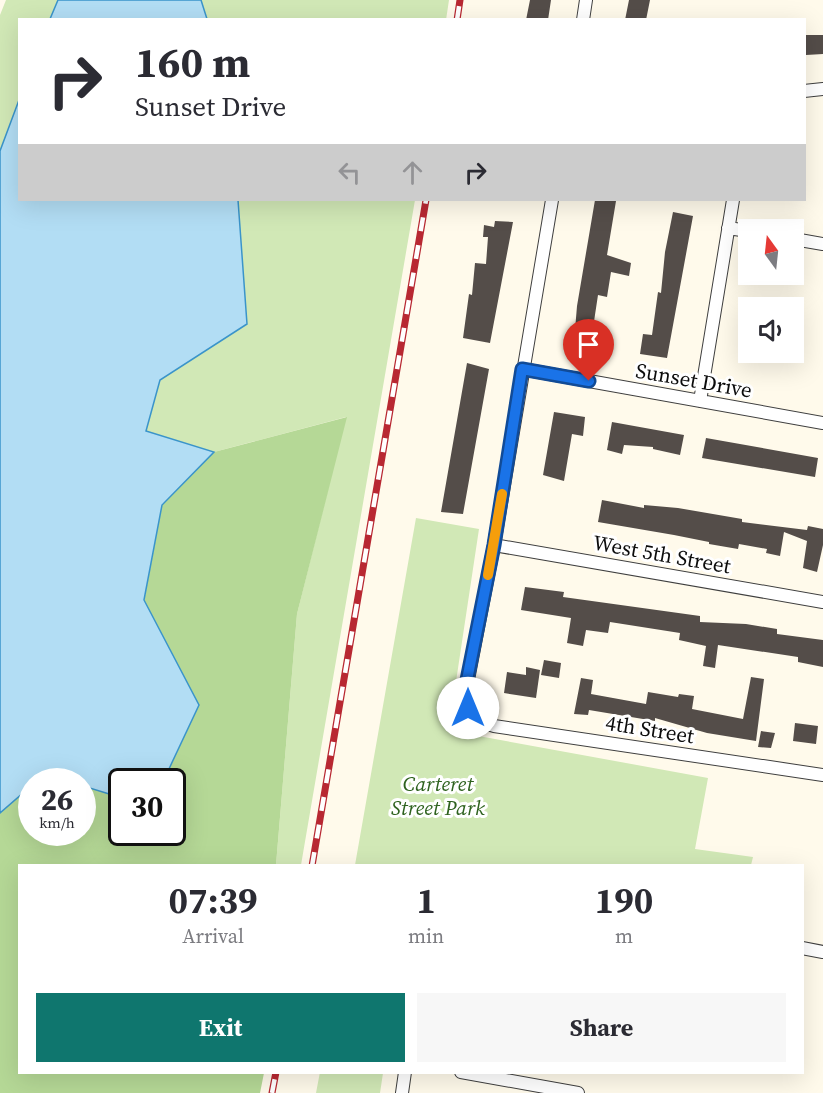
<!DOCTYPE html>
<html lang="en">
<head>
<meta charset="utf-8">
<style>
  body { margin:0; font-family:"Source Serif 4",serif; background:#f7f7f7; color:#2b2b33; height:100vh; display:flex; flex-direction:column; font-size:22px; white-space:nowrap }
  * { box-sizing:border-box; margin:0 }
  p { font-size:20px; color:#7c7c81 }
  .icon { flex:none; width:33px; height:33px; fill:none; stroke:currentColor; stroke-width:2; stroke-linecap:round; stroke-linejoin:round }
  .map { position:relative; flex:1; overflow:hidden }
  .panel { position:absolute; left:18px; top:864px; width:786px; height:210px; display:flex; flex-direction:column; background:#fff; border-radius:0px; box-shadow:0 6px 24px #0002 }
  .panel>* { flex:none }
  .banner { position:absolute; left:18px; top:18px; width:788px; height:183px; border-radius:0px; box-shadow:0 6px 24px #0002; background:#fff; color:#2b2b33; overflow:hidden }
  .needle { width:39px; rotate:345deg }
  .controls { position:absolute; left:738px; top:219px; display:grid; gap:12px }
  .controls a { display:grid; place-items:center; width:66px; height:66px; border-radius:0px; background:#fff; box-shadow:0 6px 24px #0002; font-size:30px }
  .speed { position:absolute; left:18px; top:768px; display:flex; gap:12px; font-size:30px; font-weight:700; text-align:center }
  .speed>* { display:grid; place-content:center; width:78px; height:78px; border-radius:50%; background:#fff; box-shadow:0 6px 24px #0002; line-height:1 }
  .speed small { font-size:15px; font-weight:400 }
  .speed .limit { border:3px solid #111; border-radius:9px; background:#fff; color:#111 }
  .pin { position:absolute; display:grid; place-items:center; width:51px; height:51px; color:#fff; margin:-62px -26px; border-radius:50% 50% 50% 0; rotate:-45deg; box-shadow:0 0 6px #0007 }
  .pin .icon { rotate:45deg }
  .me { position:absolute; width:66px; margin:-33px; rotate:0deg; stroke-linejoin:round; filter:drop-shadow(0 0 4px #0008) }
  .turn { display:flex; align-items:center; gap:21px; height:126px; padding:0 18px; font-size:27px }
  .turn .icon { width:78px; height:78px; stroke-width:2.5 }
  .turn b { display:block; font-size:42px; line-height:51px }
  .lanes { display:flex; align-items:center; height:57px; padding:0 18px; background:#0003; justify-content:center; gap:30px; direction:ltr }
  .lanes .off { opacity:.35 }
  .eta { display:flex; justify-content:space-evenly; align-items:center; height:102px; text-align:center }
  .eta b { font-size:36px; font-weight:700; line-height:42px }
  .primary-button { display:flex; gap:12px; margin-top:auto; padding:12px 18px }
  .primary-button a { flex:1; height:69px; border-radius:0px; background:#0f766e; color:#fff; font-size:24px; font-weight:700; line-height:69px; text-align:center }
  .primary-button a+a { background:#f7f7f7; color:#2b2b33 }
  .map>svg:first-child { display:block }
  .green { fill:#d1e8b6 }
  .forest { fill:#b5d896 }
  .water { fill:#b2ddf4; stroke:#3a94ca; stroke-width:1.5 }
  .building { fill:#544d49 }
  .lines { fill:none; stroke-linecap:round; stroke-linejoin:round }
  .street-casing { stroke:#3f3f3f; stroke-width:14 }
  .street { stroke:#fff; stroke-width:12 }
  .rail-casing { stroke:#b82832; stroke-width:7 }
  .rail { stroke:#fff; stroke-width:4.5; stroke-dasharray:14; stroke-linecap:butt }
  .route-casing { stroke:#114b97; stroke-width:15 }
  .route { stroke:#1a73e8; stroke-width:10 }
  .slow { stroke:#f59e0b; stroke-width:10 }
  .labels { text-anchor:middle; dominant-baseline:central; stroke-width:6; stroke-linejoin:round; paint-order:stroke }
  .street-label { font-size:21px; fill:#0c0c0c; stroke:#fff }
  .park-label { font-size:21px; font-style:italic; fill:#2e621e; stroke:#fff }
</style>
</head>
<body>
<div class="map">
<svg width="823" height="1093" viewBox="0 0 823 1093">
  <rect width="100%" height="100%" fill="#fffaeb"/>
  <path class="green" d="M6,0H58L50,19L20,20L19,100L0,151V15Z
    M201,0H449L446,20L207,19Z
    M238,200H415L301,865H276L297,614L346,417L214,452L146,431L160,380L247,324Z
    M416,518L479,529L452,708L460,722L473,735L708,778L695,849L753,857L751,865H355Z
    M320,1072H383V1073L380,1093H316Z"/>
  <path class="forest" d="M347,417L297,614L276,865L20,866V1072L264,1073L260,1093H0V813L31,786L32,832H82L83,786L121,796L122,832H172V782L149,781L168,771L199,705L144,601L162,505L214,452Z"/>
  <path class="water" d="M58,0H201L207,19H50Z
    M19,100L20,200H238L247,324L160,380L146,431L214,452L162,505L144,600L199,705L168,771L149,781L122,782L119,797L83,786L82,782L67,781L45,775L37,781L32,782L31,786L0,813V151Z"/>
  <path class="building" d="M530,0H551L548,20H526Z
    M629,0H650L646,20H625Z
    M805,35H823V54L806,55Z
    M595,200L616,201L607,255L631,263L629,276L611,272L607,297L598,295L593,328L603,330L600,347L574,342L577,306Z
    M673,212L693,216L667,358L640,354L643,334L652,335L658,292L661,293L665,252Z
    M495,221L513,222L490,343L463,338L469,294L472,295L475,263L486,264L488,237H483L484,225L494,227Z
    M467,363L489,369L463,514L441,512Z
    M554,412L585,417L583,436L572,434L564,481L543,475Z
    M612,422L684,435L680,455L653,449V447L624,445L622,454L607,450Z
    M706,438L818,458L815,477L702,458Z
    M602,500L644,508V505L678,508L742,519V522L807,530L808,526L823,529V545L817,572L803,568L807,541L784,532L780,556L766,553L767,549L739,544L738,549L709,544V542L674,535L598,522Z
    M525,587L564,592L563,597L700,616V622L746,624L777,629V634L823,640V667L798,662V657L718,645L715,668L703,666L706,646L679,640L680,633L610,622L608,633L586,630L583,646L567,643L571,618L521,610Z
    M544,660L561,663L559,678L541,675Z
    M526,667L540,670L536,698L504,693L507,672L526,675Z
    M751,677L764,679L756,741L707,733L655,718V721L589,710L588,715L574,714L581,678L593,680L591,694L646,704L648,692L678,697L679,694L694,696L692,709L743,719Z
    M795,723L818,726L816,744L793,741Z
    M761,731L775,733L771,748L758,747Z"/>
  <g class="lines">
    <defs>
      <path id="street" d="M583,20L586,0
        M804,91L823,89
        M552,200L494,545L467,685C468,710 469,719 494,726L823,775
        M728,228L748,231
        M794,239L823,244
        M522,369L823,423
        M700,401L733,200
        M494,545L823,602
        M802,948L823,952
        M461,1072L578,1093
        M402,1093L405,1072"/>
    </defs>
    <use href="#street" class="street-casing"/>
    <use href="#street" class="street"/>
    <defs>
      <path id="rail" d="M457,20L460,0
        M312,866L426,200
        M272,1093L276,1072"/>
    </defs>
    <use href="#rail" class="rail-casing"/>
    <use href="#rail" class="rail"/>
  </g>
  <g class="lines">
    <defs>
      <path id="route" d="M468,708L466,685L494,545L522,369L589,381"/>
    </defs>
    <use href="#route" class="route-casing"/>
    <use href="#route" class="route"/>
    <path class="slow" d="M488,575L502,494"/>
  </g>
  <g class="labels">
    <g class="street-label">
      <text transform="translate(694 380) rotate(10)">Sunset Drive</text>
      <text transform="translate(662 554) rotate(10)">West 5th Street</text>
      <text transform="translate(650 729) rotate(9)">4th Street</text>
    </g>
    <g class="park-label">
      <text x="438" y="783">Carteret<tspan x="438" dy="24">Street Park</tspan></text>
    </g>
  </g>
</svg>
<div class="controls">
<a><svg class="needle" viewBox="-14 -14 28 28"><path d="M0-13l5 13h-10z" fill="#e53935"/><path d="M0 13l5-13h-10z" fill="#7c7c81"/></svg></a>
<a><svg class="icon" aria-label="sound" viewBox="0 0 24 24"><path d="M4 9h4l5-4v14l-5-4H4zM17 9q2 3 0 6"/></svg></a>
</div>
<div class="speed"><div>26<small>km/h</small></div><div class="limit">30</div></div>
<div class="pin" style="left:589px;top:381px;background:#d93025"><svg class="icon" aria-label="arrive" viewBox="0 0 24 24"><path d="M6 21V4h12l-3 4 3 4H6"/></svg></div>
<svg class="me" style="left:468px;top:708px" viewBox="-20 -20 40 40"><circle r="19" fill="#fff"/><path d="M0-13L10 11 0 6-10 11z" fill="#1a73e8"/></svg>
<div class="banner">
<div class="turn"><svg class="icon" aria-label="right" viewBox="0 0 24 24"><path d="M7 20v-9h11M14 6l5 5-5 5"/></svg><div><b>160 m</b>Sunset Drive</div></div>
<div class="lanes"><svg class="icon off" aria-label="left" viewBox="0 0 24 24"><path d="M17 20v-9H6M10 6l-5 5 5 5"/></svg><svg class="icon off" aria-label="ahead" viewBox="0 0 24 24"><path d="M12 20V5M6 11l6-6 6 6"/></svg><svg class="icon" aria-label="right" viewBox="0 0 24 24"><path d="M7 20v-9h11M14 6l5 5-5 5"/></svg></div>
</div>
<section class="panel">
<div class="eta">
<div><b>07:39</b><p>Arrival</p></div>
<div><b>1</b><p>min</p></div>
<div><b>190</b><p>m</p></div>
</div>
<div class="primary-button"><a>Exit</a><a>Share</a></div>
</section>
</div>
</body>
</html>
